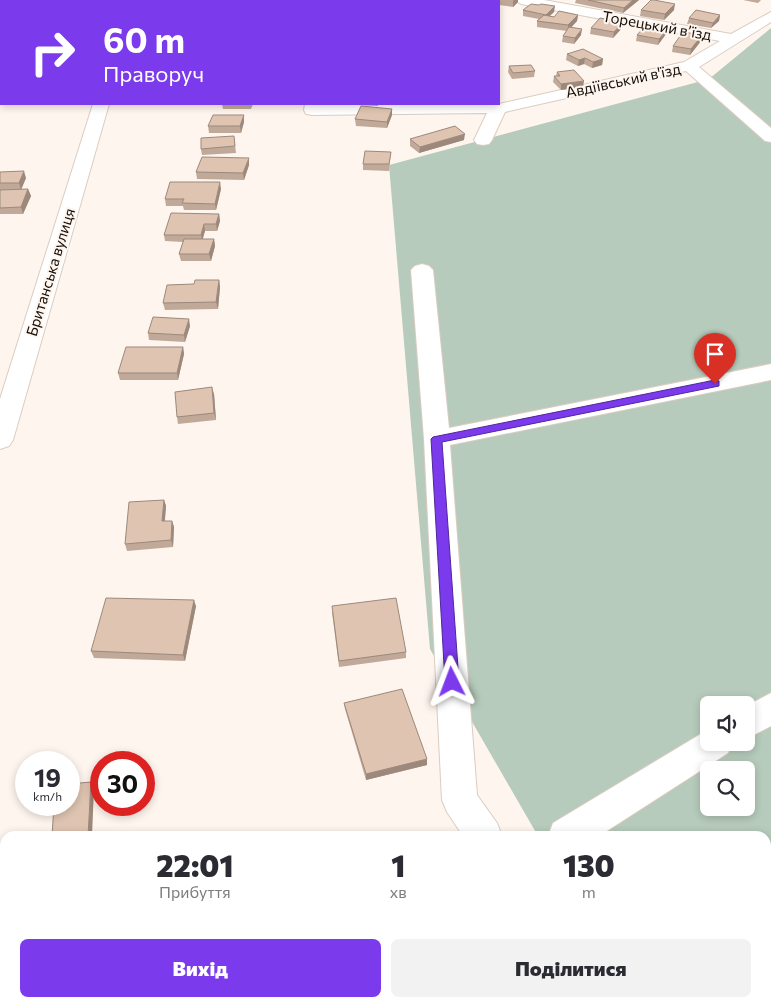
<!DOCTYPE html>
<html lang="uk">
<head>
<meta charset="utf-8">
<style>
  body { margin:0; font-family:Commissioner,sans-serif; background:#f2f2f3; color:#2b2b33; height:100vh; display:flex; flex-direction:column; font-size:19px; white-space:nowrap }
  * { box-sizing:border-box; margin:0 }
  p { font-size:16px; color:#7c7c81 }
  .icon { flex:none; width:28px; height:28px; fill:none; stroke:currentColor; stroke-width:2; stroke-linecap:round; stroke-linejoin:round }
  .map { position:relative; flex:1; overflow:hidden }
  .side { position:absolute; left:0px; top:831px; width:771px; height:176px; display:flex; flex-direction:column; background:#fff; border-radius:15px 15px 0 0; box-shadow:0 2px 8px #0003 }
  .side>* { flex:none }
  .banner { position:absolute; left:0px; top:0px; width:500px; height:105px; box-shadow:0 2px 8px #0003; background:#7c3aed; color:#fff; overflow:hidden }
  .fabs { position:absolute; left:700px; top:696px; display:grid; gap:10px }
  .fabs a { display:grid; place-items:center; width:55px; height:55px; border-radius:8px; background:#fff; box-shadow:0 2px 8px #0003; font-size:25px }
  .speed { position:absolute; left:15px; top:751px; display:flex; gap:10px; font-size:25px; font-weight:700; text-align:center }
  .speed>* { display:grid; place-content:center; width:65px; height:65px; border-radius:50%; background:#fff; box-shadow:0 2px 8px #0003; line-height:1 }
  .speed small { font-size:12px; font-weight:400 }
  .speed .limit { border:8px solid #d22; background:#fff; color:#111 }
  .pin { position:absolute; display:grid; place-items:center; width:42px; height:42px; color:#fff; margin:-51px -21px; border-radius:50% 50% 50% 0; rotate:-45deg; box-shadow:0 0 5px #0007 }
  .pin .icon { rotate:45deg }
  .me { position:absolute; width:55px; margin:-28px; rotate:357deg; stroke-linejoin:round; filter:drop-shadow(0 0 4px #0008) }
  .turn { display:flex; align-items:center; gap:18px; height:105px; padding:0 20px; font-size:22px }
  .turn .icon { width:65px; height:65px; stroke-width:2.5 }
  .turn b { display:block; font-size:35px; line-height:42px }
  .eta { display:flex; justify-content:space-evenly; align-items:center; height:85px; text-align:center }
  .eta b { font-size:30px; font-weight:800; line-height:35px }
  .button { display:flex; gap:10px; margin-top:auto; padding:10px 20px }
  .button a { flex:1; height:58px; border-radius:8px; background:#7c3aed; color:#fff; font-size:20px; font-weight:800; line-height:58px; text-align:center }
  .button a+a { background:#f2f2f3; color:#2b2b33 }
  .map>svg:first-child { display:block }
  .green { fill:#b6cbbb; fill-rule:evenodd }
  .lines { fill:none; stroke-linecap:round; stroke-linejoin:round }
  .minor-casing { stroke:#dbccc1; stroke-width:2 }
  .minor { fill:#fff; fill-rule:evenodd }
  .wall { fill:#c0a998 }
  .shaded-wall { fill:#9c897c }
  .building { fill:#dfc4b1; stroke:#9c897c }
  .route { fill:#7c3aed; stroke:#51269a }
  .labels { text-anchor:middle; dominant-baseline:central; stroke-width:4; stroke-linejoin:round; paint-order:stroke }
  .far-street-label { font-size:15px; fill:#140f0b; stroke:#fef5ee }
</style>
</head>
<body>
<div class="map">
<svg width="771" height="1007" viewBox="0 0 771 1007">
  <rect width="100%" height="100%" fill="#fef5ee"/>
  <path class="green" d="M771,28V1007H637L634,1003L766,1002V836H538L430,649L389,165L709,79ZM709,705H746V742H709ZM709,770H746V808H709Z"/>
  <g class="lines">
    <defs>
      <path id="minor" d="M514,0H544L731,34L771,12V22L699,67L771,128V142L765,141L686,71L505,112L492,140L489,144L483,145L477,144L474,140L487,113L312,115L306,114L304,110L305,104H499L684,62L720,41L521,4Z
        M0,52H1V62H0Z
        M93,104H109L13,440L9,446L0,449V399Z
        M422,264L429,266L433,270L449,428L771,364V380L450,445L477,795L497,823L502,836H463L447,812L442,800L424,439L411,270L415,266Z
        M771,693V726L746,739V706Z
        M709,729V742H733L728,753L599,836H548L553,823Z
        M529,1002H570L572,1007H530Z"/>
    </defs>
    <use href="#minor" class="minor-casing"/>
    <use href="#minor" class="minor"/>
  </g>
  <path class="wall" d="M217,0H250L249,1H217Z
    M491,0H518V2L513,7L499,5V1H490Z
    M576,0H639L623,13L575,3Z
    M743,0H761L758,3Z
    M523,10L554,12L550,16L554,17L578,15L577,21L571,27L581,35L574,44L562,42L563,36L567,31L537,27V21L539,19L523,16Z
    M641,10H674L664,20L640,16Z
    M720,15L719,21L711,28L687,24L689,18Z
    M623,22L622,28L613,38L590,34L591,28Z
    M668,29L666,34L658,45L636,41L637,35Z
    M701,41L690,55L672,52L673,46Z
    M567,54L603,59L602,65L592,68L584,64L578,66L566,60Z
    M509,66L535,71L534,77L512,79L508,72Z
    M557,72L583,87L561,90L553,82L554,76H556Z
    M222,104H253L251,109H223Z
    M358,104H378V106L358,105Z
    M392,109V115L387,128L356,126L355,119Z
    M244,115V122L241,133H209L208,126Z
    M234,136L236,153L202,155L201,149Z
    M410,139L464,140L419,153L410,146Z
    M391,152L389,171L363,170V164Z
    M249,165L244,180L197,179L196,172Z
    M0,172L26,178L21,189H28L31,196L23,214H0Z
    M221,189L216,210H184L183,206H166L165,199Z
    M219,214L220,221L217,231H205L202,239H214L215,246L211,261H181L179,254L183,242L165,241L164,235Z
    M219,280L220,287L218,309L165,310L163,303Z
    M190,326L185,342L149,340L148,333Z
    M183,347L184,354L178,380H120L118,373Z
    M214,394L216,420L178,424L177,417Z
    M164,500L166,506L165,521H172L174,527L173,547L127,551L125,544Z
    M196,606L185,661L94,658L91,651Z
    M332,612L406,652V658L339,667Z
    M344,703L427,765L366,780L345,709Z"/>
  <path class="shaded-wall" d="M514,0H518V2L513,7V1Z
    M633,0H639L623,13L624,8Z
    M675,4L674,10L664,20L665,14Z
    M555,6L554,12L545,20L546,15Z
    M578,15L577,21L568,31V25Z
    M720,15L719,21L711,28L713,23Z
    M623,22L622,28L613,38L614,32Z
    M582,29L581,35L574,44L575,38Z
    M668,29L666,34L658,45L659,39Z
    M702,35L701,41L690,55L691,49Z
    M585,58L584,64L578,66L579,60Z
    M603,59L602,65L592,68L593,62Z
    M584,81L583,87L561,90V84Z
    M392,109V115L387,128V122Z
    M244,115V122L241,133L240,126Z
    M465,134L464,140L419,153L420,147Z
    M249,158V165L244,180L243,173Z
    M24,171L26,178L21,190L19,183Z
    M220,182L221,189L216,210L215,204Z
    M28,189L31,196L23,214L21,207Z
    M219,214L220,221L217,231L216,224Z
    M204,224L205,231L202,242L201,235Z
    M214,239L215,246L211,261L209,254Z
    M219,280L220,287L218,309L216,302Z
    M189,319L190,326L185,342L184,335Z
    M183,347L184,354L178,380L177,373Z
    M212,387L214,394L216,420L214,413Z
    M164,500L166,506L164,528L162,521Z
    M172,521L174,527L173,547L171,540Z
    M194,600L196,606L185,661L183,655Z
    M427,759V765L366,780V774Z
    M91,782L94,788L92,836H88Z
    M42,1002H48L47,1007H41Z"/>
  <path class="building" d="M588,0H633L624,8Z
    M651,0H654L675,4L665,14L641,10Z
    M531,4L539,5L541,4L555,6L546,15L523,10Z
    M696,10L720,15L713,23L689,18Z
    M559,11L578,15L568,25L537,21L544,15L554,17Z
    M600,18L623,22L614,32L591,28Z
    M646,25L668,29L659,39L637,35Z
    M569,27L582,29L575,38L563,36Z
    M683,32L702,35L691,49L673,46Z
    M583,49L603,59L593,62L585,58L579,60L567,54Z
    M531,65L535,71L513,73L509,66Z
    M574,70L584,81L561,84L554,76H560L557,72Z
    M361,106L392,109L387,122L355,119Z
    M213,115H244L240,126H208Z
    M455,126L465,134L420,147L410,139Z
    M234,136L235,146L201,149V138Z
    M365,151L391,152L389,164H363Z
    M202,157L249,158L243,173L196,172Z
    M24,171L19,183H0V172Z
    M170,182H220L215,204L182,203L184,199H165Z
    M28,189L21,207L0,208V190Z
    M171,213L219,214L216,224H204L201,235H164Z
    M184,239H214L209,254H179Z
    M195,280H219L216,302L163,303L167,285L194,284Z
    M153,317L189,319L184,335L148,333Z
    M126,347H183L177,373H118Z
    M212,387L214,413L177,417L175,392Z
    M164,500L162,521H172L171,540L125,544L129,502Z
    M106,598L194,600L183,655L91,651Z
    M396,598L406,652L339,661L332,606Z
    M402,689L427,759L366,774L344,703Z
    M91,782L88,836H52L54,805H69V784Z
    M8,1002H42L41,1007H7Z"/>
  <path class="route" d="M715,380L719,381V386L442,442L459,682L457,687L452,688L447,687L445,682L431,439L433,437Z"/>
  <g class="labels">
    <g class="far-street-label">
      <text transform="translate(657 25) rotate(10)">Торецький в’їзд</text>
      <text transform="translate(623 80) rotate(-12)">Авдіївський в'їзд</text>
      <text transform="translate(50 272) rotate(-73)">Британська вулиця</text>
    </g>
  </g>
</svg>
<div class="fabs">
<a><svg class="icon" aria-label="sound" viewBox="0 0 24 24"><path d="M4 9h4l5-4v14l-5-4H4zM17 9q2 3 0 6"/></svg></a>
<a><svg class="icon" aria-label="search" viewBox="0 0 24 24"><circle cx="10" cy="10" r="6"/><path d="M15 15l6 6"/></svg></a>
</div>
<div class="speed"><div>19<small>km/h</small></div><div class="limit">30</div></div>
<div class="pin" style="left:715px;top:384px;background:#d93025"><svg class="icon" aria-label="arrive" viewBox="0 0 24 24"><path d="M6 21V4h12l-3 4 3 4H6"/></svg></div>
<svg class="me" style="left:452px;top:682px" viewBox="-20 -20 40 40"><path d="M0-17L14 15 0 8-14 15z" fill="#7c3aed" stroke="#fff" stroke-width="4"/></svg>
<div class="banner">
<div class="turn"><svg class="icon" aria-label="right" viewBox="0 0 24 24"><path d="M7 20v-9h11M14 6l5 5-5 5"/></svg><div><b>60 m</b>Праворуч</div></div>
</div>
<section class="side">
<div class="eta">
<div><b>22:01</b><p>Прибуття</p></div>
<div><b>1</b><p>хв</p></div>
<div><b>130</b><p>m</p></div>
</div>
<div class="button"><a>Вихід</a><a>Поділитися</a></div>
</section>
</div>
</body>
</html>
